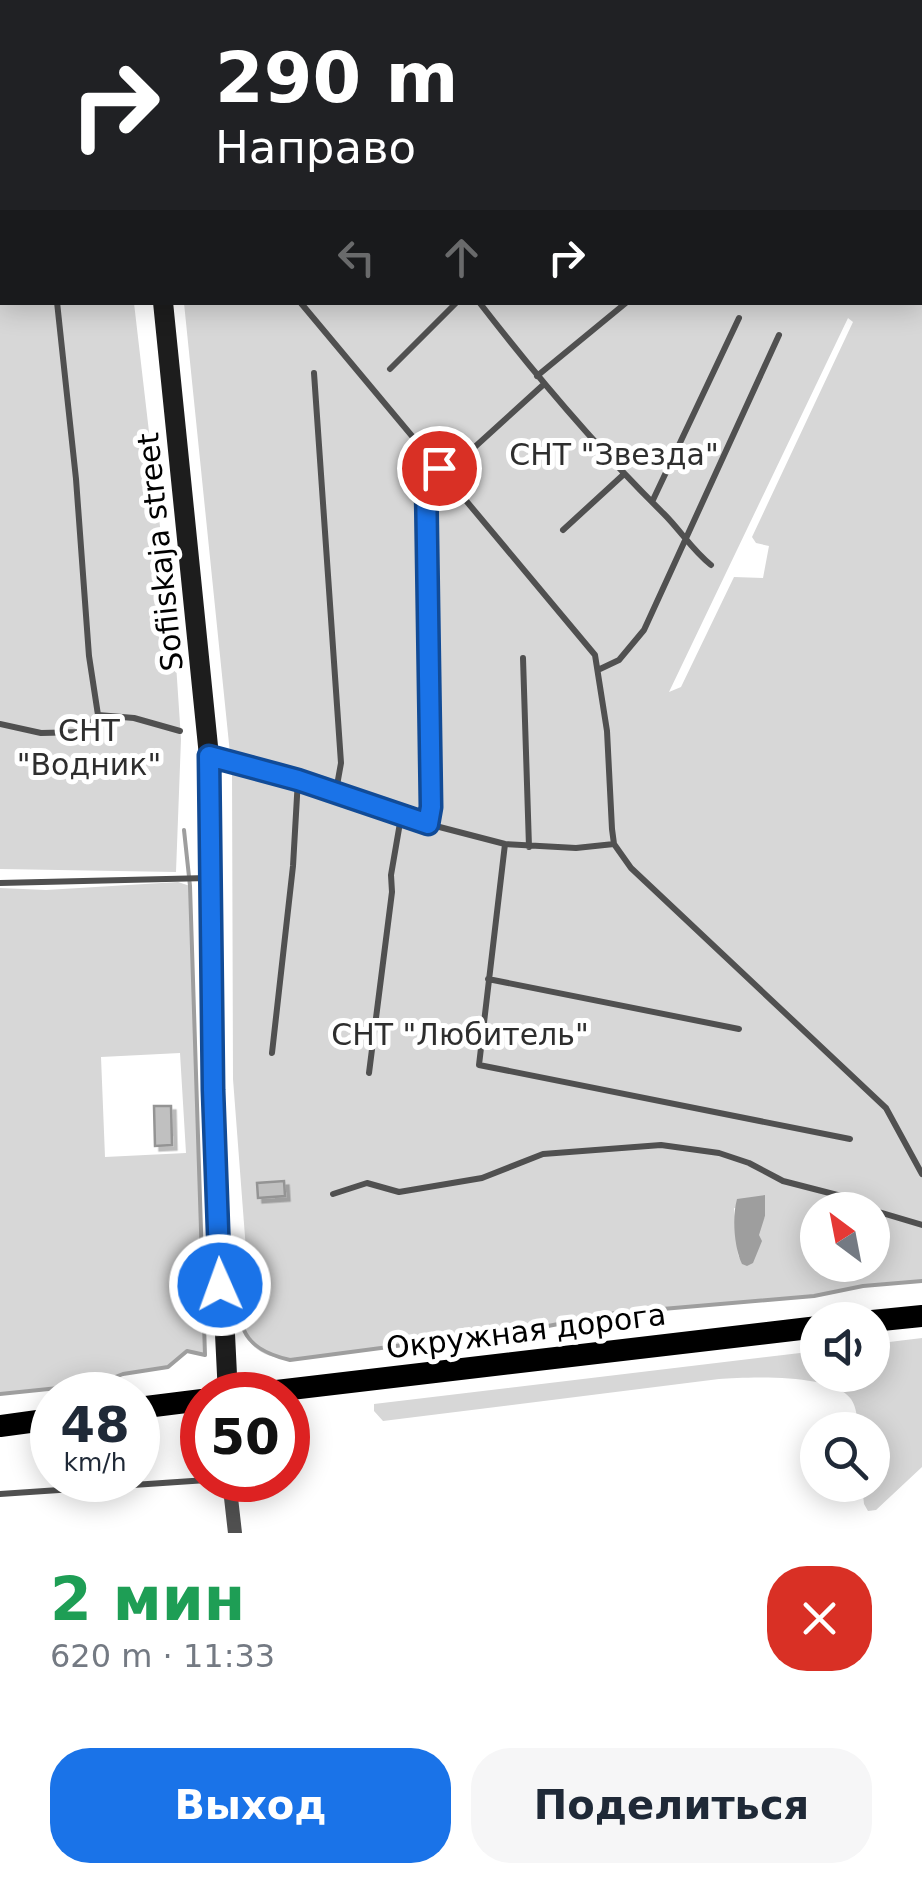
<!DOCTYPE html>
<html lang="ru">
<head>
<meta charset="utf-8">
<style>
  body { margin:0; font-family:"DejaVu Sans",sans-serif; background:#f6f6f7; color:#1f2937; height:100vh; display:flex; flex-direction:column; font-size:38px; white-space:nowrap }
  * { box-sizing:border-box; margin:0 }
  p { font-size:32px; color:#747a83 }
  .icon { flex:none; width:55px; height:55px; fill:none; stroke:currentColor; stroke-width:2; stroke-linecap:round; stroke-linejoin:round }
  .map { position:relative; height:1533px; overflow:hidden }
  .panel { display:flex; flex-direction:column; background:#fff; flex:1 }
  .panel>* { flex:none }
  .top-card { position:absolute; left:0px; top:0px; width:922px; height:305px; box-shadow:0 5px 25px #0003; background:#202124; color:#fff; overflow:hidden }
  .needle { width:65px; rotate:328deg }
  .buttons { position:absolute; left:800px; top:1192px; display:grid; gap:20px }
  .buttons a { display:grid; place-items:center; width:90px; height:90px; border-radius:50%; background:#fff; box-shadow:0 5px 25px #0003; font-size:50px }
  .speed { position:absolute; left:30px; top:1372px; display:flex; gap:20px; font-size:50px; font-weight:700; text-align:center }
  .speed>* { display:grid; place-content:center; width:130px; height:130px; border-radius:50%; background:#fff; box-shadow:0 5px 25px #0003; line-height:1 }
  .speed small { font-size:25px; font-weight:400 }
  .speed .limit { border:15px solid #d22; background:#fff; color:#111 }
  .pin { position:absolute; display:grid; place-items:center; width:85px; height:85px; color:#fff; margin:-42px; border:5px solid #fff; border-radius:50%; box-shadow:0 2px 10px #0007 }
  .me { position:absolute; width:110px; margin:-55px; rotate:358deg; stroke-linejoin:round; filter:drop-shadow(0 0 8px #0008) }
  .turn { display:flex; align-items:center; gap:35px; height:210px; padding:0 50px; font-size:45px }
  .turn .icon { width:130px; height:130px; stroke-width:2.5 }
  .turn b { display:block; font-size:70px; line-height:85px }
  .lanes { display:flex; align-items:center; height:95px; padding:0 50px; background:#0003; justify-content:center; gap:50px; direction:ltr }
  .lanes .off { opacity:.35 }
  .round { display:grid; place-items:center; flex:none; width:105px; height:105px; border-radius:40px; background:#f6f6f7 }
  .head { display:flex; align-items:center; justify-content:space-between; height:170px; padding:0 50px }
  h1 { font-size:60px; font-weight:800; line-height:75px; color:#1e9e55 }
  .button { display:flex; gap:20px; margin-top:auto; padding:20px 50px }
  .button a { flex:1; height:115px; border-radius:40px; background:#1a73e8; color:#fff; font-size:40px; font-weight:800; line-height:115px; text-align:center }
  .button a+a { background:#f6f6f7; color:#1f2937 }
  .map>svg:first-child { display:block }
  .green { fill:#d7d7d7; fill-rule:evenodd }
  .water { fill:#9e9e9e }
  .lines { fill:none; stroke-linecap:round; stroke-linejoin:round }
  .stream { stroke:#9e9e9e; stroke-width:4 }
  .building { fill:#c0c0c0; stroke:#949494; stroke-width:2.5; filter:url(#shadow) }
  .service { stroke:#505050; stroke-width:6 }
  .minor { stroke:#505050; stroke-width:14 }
  .secondary { stroke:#1d1d1d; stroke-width:20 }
  .primary { stroke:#000; stroke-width:22 }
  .route-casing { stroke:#114b97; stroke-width:25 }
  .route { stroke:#1a73e8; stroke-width:18 }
  .labels { text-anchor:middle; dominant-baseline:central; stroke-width:10; stroke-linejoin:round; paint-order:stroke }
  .park-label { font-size:30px; fill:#2e2e2e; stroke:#fff }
  .street-label { font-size:30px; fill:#000; stroke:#fff }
</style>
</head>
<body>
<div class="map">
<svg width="922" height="1533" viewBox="0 0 922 1533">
  <defs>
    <filter id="shadow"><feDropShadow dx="4.5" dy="4.5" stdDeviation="0" flood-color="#0004"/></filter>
  </defs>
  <rect width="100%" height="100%" fill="#fff"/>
  <path class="green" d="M154,0H922V1281L863,1286L814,1296L616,1313L594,1319L303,1359C235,1363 240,1320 240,1270L245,1267L246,1250L233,1079L232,773L184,303L920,302V2ZM848,318L853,322L752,537L756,543L769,546L763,578L734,577L681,687L669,692ZM734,1208L765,1216L743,1264L738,1255ZM818,1210H872V1265H818Z
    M0,82H2V302L134,303L176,664L181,739L176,872L0,869Z
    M178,882L190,886L205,1355L187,1351L168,1367L123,1374L97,1384L0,1394V888L46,890ZM180,1053L186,1153L105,1157L101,1057Z
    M922,1338V1467L876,1510L868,1511L864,1504L862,1485H872V1430H858C857,1419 857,1408 851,1399C832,1373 749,1377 719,1379L383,1421L374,1411V1404L817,1351L818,1375H872L873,1344Z"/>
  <path class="water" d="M765,1195V1216L759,1235L762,1241L753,1263L747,1266L742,1264C734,1247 732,1217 737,1199Z"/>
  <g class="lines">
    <path class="stream" d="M240,1270C238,1319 234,1347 290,1360L548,1326L616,1313L814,1296L863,1286L922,1281
      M0,1394L97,1384L123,1374L168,1367L187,1351L205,1355L190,886L184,830"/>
  </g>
  <path class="building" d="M154,1106H171L172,1145L155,1146Z
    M284,1181L285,1196L258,1198L257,1183Z"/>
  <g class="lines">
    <path class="service" d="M224,0L226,2
      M272,2L275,0
      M0,71L2,70
      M57,302L76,479L89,656L98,715
      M300,302L595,655L607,731L612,829L614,844L631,868L886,1108L922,1174
      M479,302C537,377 597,448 664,514C681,531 692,550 711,565
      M390,369L457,302
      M314,373L341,763L336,791
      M537,376L627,302
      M445,474L543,385
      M652,502L739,318
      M563,530L623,475
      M523,658L529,847
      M600,669L619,660L644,630L779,335
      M0,724L41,733L83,732L98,715L134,718L180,731
      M215,757L336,791L401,817L505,844L576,848L614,844
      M428,823L431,807L426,479L439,468
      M505,844L479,1065L850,1139
      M0,883L208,878
      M488,979L739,1029
      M272,1053L293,866L298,779
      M369,1073L392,892L391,875L401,817
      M333,1194L367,1183L399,1192L482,1178L543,1154L661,1145L719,1153L749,1163L783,1181L849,1198L872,1210
      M872,1210L922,1225
      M0,1494L207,1480"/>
    <path class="minor" d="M229,1480L235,1533"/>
    <path class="secondary" d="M130,0V2
      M163,302L209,756L213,1090L228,1395"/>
    <path class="primary" d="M872,1321L922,1316
      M241,1395L818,1327
      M138,1408L202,1400
      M0,1426L52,1419"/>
  </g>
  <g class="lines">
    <defs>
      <path id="route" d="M220,1285L213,1090L209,756L298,780L428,824L431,807L426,480L439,468"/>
    </defs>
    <use href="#route" class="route-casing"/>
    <use href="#route" class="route"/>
  </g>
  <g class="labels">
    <g class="park-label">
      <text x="614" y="454">СНТ "Звезда"</text>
      <text x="89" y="730">СНТ<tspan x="89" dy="34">"Водник"</tspan></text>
      <text x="460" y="1034">СНТ "Любитель"</text>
    </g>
    <g class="street-label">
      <text transform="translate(160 552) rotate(-96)">Sofiiskaja street</text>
      <text transform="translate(526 1331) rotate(-7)">Окружная дорога</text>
    </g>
  </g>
</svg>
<div class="buttons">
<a><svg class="needle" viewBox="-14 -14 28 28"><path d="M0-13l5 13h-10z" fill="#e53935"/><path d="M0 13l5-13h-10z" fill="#747a83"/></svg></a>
<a><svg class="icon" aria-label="sound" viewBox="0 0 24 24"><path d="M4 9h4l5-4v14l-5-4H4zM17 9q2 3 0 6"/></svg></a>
<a><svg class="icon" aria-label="search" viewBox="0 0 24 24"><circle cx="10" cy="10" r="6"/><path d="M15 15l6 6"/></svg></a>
</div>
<div class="speed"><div>48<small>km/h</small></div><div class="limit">50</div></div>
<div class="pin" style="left:439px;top:468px;background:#d93025"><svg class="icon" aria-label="arrive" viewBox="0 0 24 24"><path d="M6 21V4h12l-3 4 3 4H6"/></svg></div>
<svg class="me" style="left:220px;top:1285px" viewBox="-20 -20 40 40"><circle r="17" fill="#1a73e8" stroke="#fff" stroke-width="3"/><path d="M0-11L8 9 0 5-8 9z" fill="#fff"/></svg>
<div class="top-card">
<div class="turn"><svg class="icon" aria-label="right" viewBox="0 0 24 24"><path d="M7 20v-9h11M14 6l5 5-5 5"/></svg><div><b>290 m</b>Направо</div></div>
<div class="lanes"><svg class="icon off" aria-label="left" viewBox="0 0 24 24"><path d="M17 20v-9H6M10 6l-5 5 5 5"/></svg><svg class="icon off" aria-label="ahead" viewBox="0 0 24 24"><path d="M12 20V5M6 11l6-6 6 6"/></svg><svg class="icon" aria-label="right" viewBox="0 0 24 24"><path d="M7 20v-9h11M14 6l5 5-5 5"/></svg></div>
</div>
</div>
<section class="panel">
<div class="head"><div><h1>2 мин</h1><p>620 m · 11:33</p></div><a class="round" style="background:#d93025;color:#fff"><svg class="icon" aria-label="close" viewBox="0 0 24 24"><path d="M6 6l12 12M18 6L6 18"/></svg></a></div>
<div class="button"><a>Выход</a><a>Поделиться</a></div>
</section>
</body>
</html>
